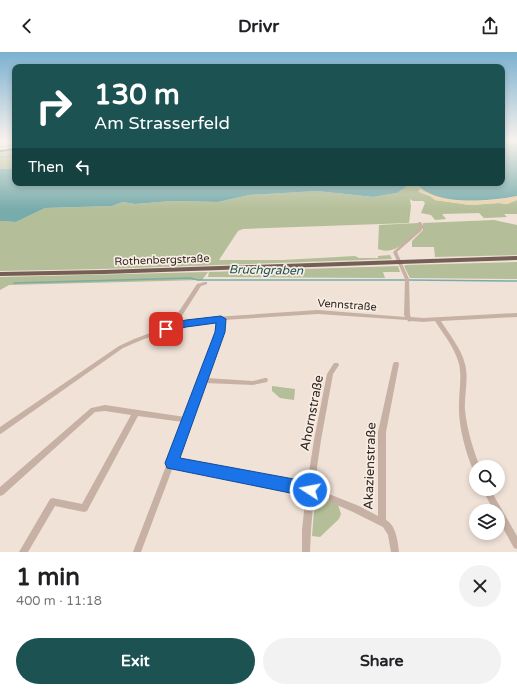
<!DOCTYPE html>
<html lang="en">
<head>
<meta charset="utf-8">
<style>
  body { margin:0; font-family:"Varela Round",sans-serif; background:#f2f2f2; color:#202124; height:100vh; display:flex; flex-direction:column; font-size:15px; white-space:nowrap }
  * { box-sizing:border-box; margin:0 }
  p { font-size:13px; color:#757577 }
  .icon { flex:none; width:22px; height:22px; fill:none; stroke:currentColor; stroke-width:2; stroke-linecap:round; stroke-linejoin:round }
  .map { position:relative; height:500px; overflow:hidden }
  .side { display:flex; flex-direction:column; background:#fff; flex:1 }
  .side>* { flex:none }
  .guide { position:absolute; left:12px; top:12px; width:493px; height:122px; border-radius:8px; box-shadow:0 2px 6px #0003; background:#1c5252; color:#fff; overflow:hidden }
  .buttons { position:absolute; left:469px; top:408px; display:grid; gap:8px }
  .buttons a { display:grid; place-items:center; width:36px; height:36px; border-radius:50%; background:#fff; box-shadow:0 2px 6px #0003; font-size:20px }
  .pin { position:absolute; display:grid; place-items:center; width:34px; height:34px; color:#fff; margin:-17px; border-radius:8px; box-shadow:0 2px 6px #0006 }
  .me { position:absolute; width:44px; margin:-22px; rotate:281deg; stroke-linejoin:round; filter:drop-shadow(0 0 3px #0008) }
  .turn { display:flex; align-items:center; gap:14px; height:84px; padding:0 16px; font-size:18px }
  .turn .icon { width:52px; height:52px; stroke-width:2.5 }
  .turn b { display:block; font-size:28px; line-height:34px }
  .then { display:flex; align-items:center; height:38px; padding:0 16px; background:#0003; gap:8px; font-size:15px }
  .round { display:grid; place-items:center; flex:none; width:42px; height:42px; border-radius:21px; background:#f2f2f2 }
  .head { display:flex; align-items:center; justify-content:space-between; height:68px; padding:0 16px }
  h1 { font-size:24px; font-weight:700; line-height:30px }
  .button { display:flex; gap:8px; margin-top:auto; padding:8px 16px }
  .button a { flex:1; height:46px; border-radius:24px; background:#1c5252; color:#fff; font-size:16px; font-weight:700; line-height:46px; text-align:center }
  .button a+a { background:#f2f2f2; color:#202124 }
  header { display:flex; justify-content:space-between; align-items:center; height:52px; padding:0 16px; background:#fff; font-size:18px; font-weight:700 }
  .map>svg:first-child { display:block }
  .green { fill:#b4be98 }
  .sand { fill:#ebd2ad }
  .water { fill:#77acab }
  .lines { fill:none; stroke-linecap:round; stroke-linejoin:round }
  .stream-far1 { stroke:#77acab; stroke-width:1 }
  .stream { stroke:#77acab; stroke-width:1.5 }
  .minor { fill:#c7b1a4; fill-rule:evenodd }
  .major { fill:#745e56; fill-rule:evenodd }
  .highway { fill:#53423c; fill-rule:evenodd }
  .route { fill:#1a73e8; stroke:#114b97 }
  .labels { text-anchor:middle; dominant-baseline:central; stroke-width:3.5; stroke-linejoin:round; paint-order:stroke }
  .street-label { font-size:11px; fill:#322825; stroke:#f8ede3 }
  .water-label { font-size:12px; font-style:italic; fill:#1c5252; stroke:#f8ede3 }
  .near-street-label { font-size:13px; fill:#322825; stroke:#f8ede3 }
</style>
</head>
<body>
<header><svg class="icon" aria-label="back" viewBox="0 0 24 24"><path d="M15 5l-7 7 7 7"/></svg>Drivr<svg class="icon" aria-label="share" viewBox="0 0 24 24"><path d="M12 15V3M7 8l5-5 5 5M5 13v7h14v-7"/></svg></header>
<div class="map">
<svg width="517" height="500" viewBox="0 0 517 500">
  <rect width="100%" height="100%" fill="#f0e2d7"/>
  <path class="green" d="M15,98V116L0,117V100Z
    M406,131H416L421,137L419,138V140L430,144L435,148L470,153L499,151L507,152L517,148V162H504L507,165L484,166L479,161L442,162L446,167L435,168L431,163L421,161L425,151L423,149H413L410,147L411,154L409,171L243,177L238,179L219,208H283L355,204L359,206H378V204L390,203L392,207L101,217L0,219V169L16,170L45,156L112,154L123,150L135,152L172,149L218,150L249,143L317,139L373,145L397,141L403,137Z
    M494,168L517,173V203L435,205L434,195H412V189L423,178V171Z
    M419,171L421,174L419,178C408,188 394,204 378,197L379,173Z
    M517,210V227L410,226L404,214L406,213Z
    M398,214L400,220H383L385,226L208,225L209,220Z
    M208,220L202,228L9,233L0,238V225Z
    M272,334L295,337L294,348L280,346L272,339Z
    M325,448L338,453L341,462L339,467L320,485L312,484L314,459L318,451Z"/>
  <path class="sand" d="M421,137C451,151 485,151 517,144V148L507,152L499,151L470,153L435,148L430,144L418,139Z"/>
  <path class="water" d="M502,88H517V144C491,149 434,155 416,131H502Z
    M15,116V131H62V132L71,131H406V135L397,141L373,145L317,139L249,143L218,150L172,149L135,152L123,150L112,154L45,156L16,170L0,169V117Z"/>
  <g class="lines">
    <path class="stream-far1" d="M0,95L15,93
      M0,105L15,104"/>
    <path class="stream" d="M409,228L517,229
      M14,231L190,226L198,228H405"/>
    <path class="minor" d="M419,170H421L424,175L421,179L397,200L409,227L410,263L411,265L423,266L517,261V265L441,269C449,282 461,296 465,312C469,327 464,343 465,358C467,378 473,397 480,415H476V419L473,418C465,398 458,373 459,352C459,339 462,325 459,312C455,296 444,283 435,269L423,270L411,269L409,270L407,268L318,262L224,268L223,280L221,287L206,326L253,329L265,326H267L268,328L267,330L253,333L205,331L191,367V368L190,370L176,408L307,433L314,388L327,322L334,311H338L339,313L333,322L321,388L314,436L359,454L378,464V380L393,312L394,310H398L399,312L386,380V468C396,473 398,490 399,500H391L388,483L383,475L353,460L314,443L311,478L310,500H302V478L306,441L173,415L141,500H133L183,370L138,364L87,459L84,460L55,454L28,500H19L50,447L53,446L82,452L131,363L105,359L95,360L3,443L0,444V435L91,356L105,353L185,365L215,287L217,280L218,268C186,271 152,283 123,296L2,381L0,382V375L119,294L134,287L172,273V270L197,232L205,230H207V232L201,234L178,270V272L214,265L318,258L405,265L404,263L405,227L393,200L419,177L420,175L418,171Z
      M482,437H490L517,484V497L514,496L498,467V459H494Z"/>
    <path class="major" d="M517,204V208L104,222L0,224V220L104,218Z"/>
    <path class="highway" d="M15,96V98L0,100V98Z"/>
  </g>
  <linearGradient id="sky" x2="0" y2="1"><stop stop-color="#7bb1d0"/><stop offset="0.56" stop-color="#f8f2ed"/><stop offset="1" stop-color="#f8f2ed" stop-opacity="0"/></linearGradient>
  <rect width="517" height="158" fill="url(#sky)"/>
  <path class="route" d="M221,264L226,267L225,280L180,406L310,430L315,433L317,438L315,443L310,445L167,416L165,411L215,280L216,271L186,275L166,280L162,277L163,274L186,268Z"/>
  <g class="labels">
    <g class="street-label">
      <text transform="translate(162 208) rotate(-2)">Rothenbergstraße</text>
      <text transform="translate(347 253) rotate(4)">Vennstraße</text>
    </g>
    <g class="water-label">
      <text transform="translate(266 218) rotate(1)">Bruchgraben</text>
    </g>
    <g class="near-street-label">
      <text transform="translate(312 361) rotate(-79)">Ahornstraße</text>
      <text transform="translate(370 414) rotate(-88)">Akazienstraße</text>
    </g>
  </g>
</svg>
<div class="buttons">
<a><svg class="icon" aria-label="search" viewBox="0 0 24 24"><circle cx="10" cy="10" r="6"/><path d="M15 15l6 6"/></svg></a>
<a><svg class="icon" aria-label="layers" viewBox="0 0 24 24"><path d="M12 4l9 5-9 5-9-5zM3 14l9 5 9-5"/></svg></a>
</div>
<div class="pin" style="left:166px;top:277px;background:#d93025"><svg class="icon" aria-label="arrive" viewBox="0 0 24 24"><path d="M6 21V4h12l-3 4 3 4H6"/></svg></div>
<svg class="me" style="left:310px;top:438px" viewBox="-20 -20 40 40"><circle r="17" fill="#1a73e8" stroke="#fff" stroke-width="3"/><path d="M0-11L8 9 0 5-8 9z" fill="#fff"/></svg>
<div class="guide">
<div class="turn"><svg class="icon" aria-label="right" viewBox="0 0 24 24"><path d="M7 20v-9h11M14 6l5 5-5 5"/></svg><div><b>130 m</b>Am Strasserfeld</div></div>
<div class="then">Then<svg class="icon" aria-label="left" viewBox="0 0 24 24"><path d="M17 20v-9H6M10 6l-5 5 5 5"/></svg></div>
</div>
</div>
<section class="side">
<div class="head"><div><h1>1 min</h1><p>400 m · 11:18</p></div><a class="round"><svg class="icon" aria-label="close" viewBox="0 0 24 24"><path d="M6 6l12 12M18 6L6 18"/></svg></a></div>
<div class="button"><a>Exit</a><a>Share</a></div>
</section>
</body>
</html>
